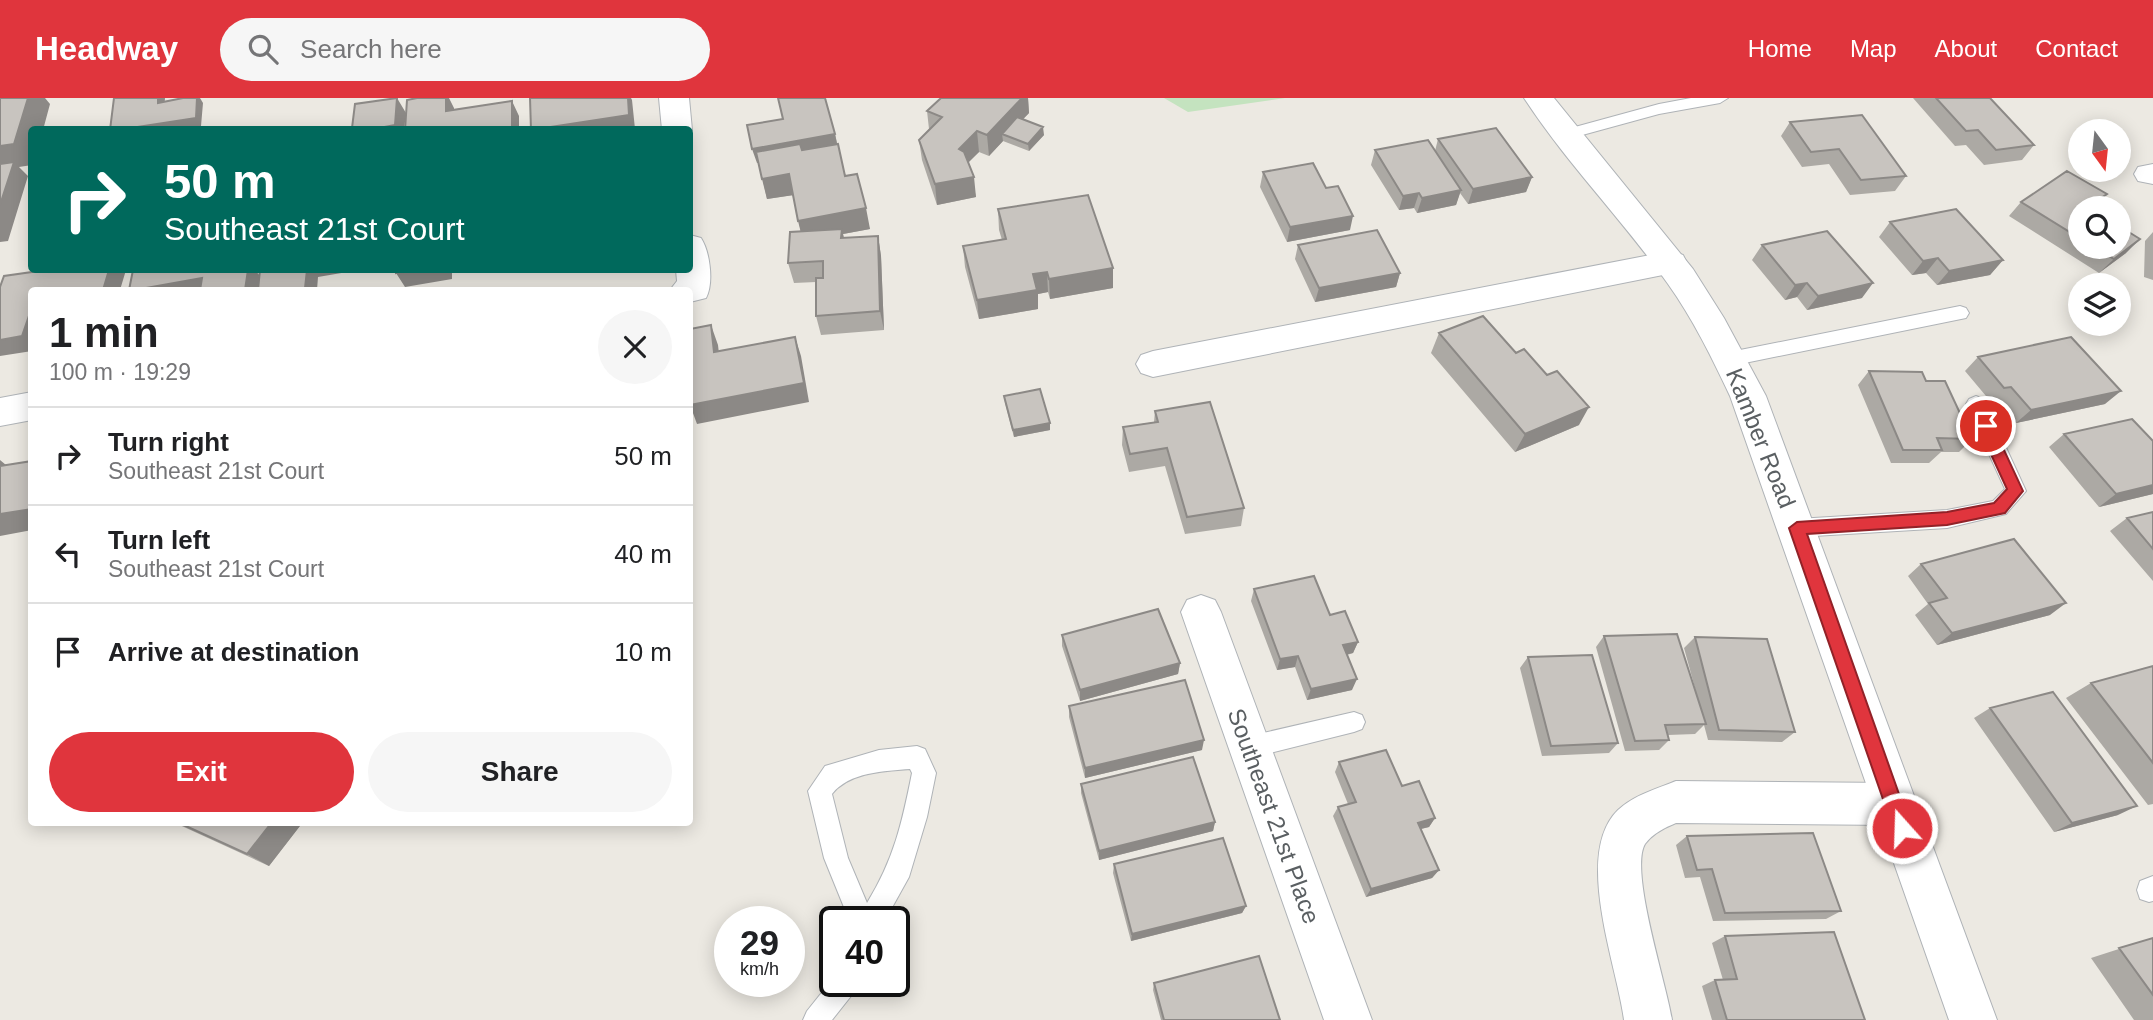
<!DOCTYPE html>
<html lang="en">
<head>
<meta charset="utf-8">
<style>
  body { margin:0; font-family:Arial,sans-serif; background:#f6f6f6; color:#202124; height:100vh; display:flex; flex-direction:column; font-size:26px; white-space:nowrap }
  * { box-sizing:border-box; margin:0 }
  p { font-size:23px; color:#757577 }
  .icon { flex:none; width:38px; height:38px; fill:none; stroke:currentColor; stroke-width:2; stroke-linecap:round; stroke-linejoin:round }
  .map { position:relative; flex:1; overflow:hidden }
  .details { position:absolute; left:28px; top:189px; width:665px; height:539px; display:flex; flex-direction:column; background:#fff; border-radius:7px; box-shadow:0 4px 18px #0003 }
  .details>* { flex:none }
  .guide { position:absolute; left:28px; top:28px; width:665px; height:147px; border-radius:7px; box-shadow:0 4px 18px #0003; background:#00695c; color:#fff; overflow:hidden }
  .needle { width:46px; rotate:165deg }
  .controls { position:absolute; left:2068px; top:21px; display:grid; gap:14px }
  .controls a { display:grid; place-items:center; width:63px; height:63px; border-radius:50%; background:#fff; box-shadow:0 4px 18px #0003; font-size:35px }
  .speed { position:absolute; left:714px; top:808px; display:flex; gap:14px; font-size:35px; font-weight:700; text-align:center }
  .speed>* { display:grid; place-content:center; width:91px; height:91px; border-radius:50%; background:#fff; box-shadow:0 4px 18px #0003; line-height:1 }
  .speed small { font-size:18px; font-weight:400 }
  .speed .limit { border:4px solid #111; border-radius:10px; background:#fff; color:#111 }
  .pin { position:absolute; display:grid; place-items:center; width:60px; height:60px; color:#fff; margin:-30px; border:4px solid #fff; border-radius:50%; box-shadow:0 2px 7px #0007 }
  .me { position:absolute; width:77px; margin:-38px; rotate:340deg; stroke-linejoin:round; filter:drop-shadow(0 0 5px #0008) }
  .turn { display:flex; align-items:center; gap:24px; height:147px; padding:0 21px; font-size:32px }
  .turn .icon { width:91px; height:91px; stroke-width:2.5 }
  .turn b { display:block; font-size:49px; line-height:60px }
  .round { display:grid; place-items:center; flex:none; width:74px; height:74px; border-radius:37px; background:#f6f6f6 }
  .summary { display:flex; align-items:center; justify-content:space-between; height:119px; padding:0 21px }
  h1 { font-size:42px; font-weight:800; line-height:52px }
  .primary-button { display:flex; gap:14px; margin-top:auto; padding:14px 21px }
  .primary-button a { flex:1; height:80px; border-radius:42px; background:#e0353d; color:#fff; font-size:28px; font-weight:800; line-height:80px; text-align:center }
  .primary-button a+a { background:#f6f6f6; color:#202124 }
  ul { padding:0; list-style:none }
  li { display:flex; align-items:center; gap:21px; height:98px; padding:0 21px; border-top:2px solid #e0e0e0 }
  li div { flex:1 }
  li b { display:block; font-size:26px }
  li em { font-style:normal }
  header { display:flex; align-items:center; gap:42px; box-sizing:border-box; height:98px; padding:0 35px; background:#e0353d; color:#fff }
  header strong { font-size:33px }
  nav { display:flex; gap:38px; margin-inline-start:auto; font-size:24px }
  .search { width:490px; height:63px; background:#f6f6f6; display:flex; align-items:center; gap:18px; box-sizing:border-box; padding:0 24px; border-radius:38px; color:#757577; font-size:26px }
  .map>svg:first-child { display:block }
  .green { fill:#c4e3bf }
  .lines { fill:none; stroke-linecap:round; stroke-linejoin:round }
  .service-casing { stroke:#afb3b7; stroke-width:2 }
  .minor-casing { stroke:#afb3b7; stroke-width:2 }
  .tertiary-casing { stroke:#afb3b7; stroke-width:2 }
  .service { fill:#fff; fill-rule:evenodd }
  .minor { fill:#fff; fill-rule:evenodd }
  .tertiary { fill:#fff; fill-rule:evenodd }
  .wall { fill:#aca9a4 }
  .shaded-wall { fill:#8c8986 }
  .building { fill:#c8c4bf; stroke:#8c8986; stroke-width:2 }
  .route { fill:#e0353d; stroke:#922228; stroke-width:2 }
  .labels { text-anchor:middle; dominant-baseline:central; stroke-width:5; stroke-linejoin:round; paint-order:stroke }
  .street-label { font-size:24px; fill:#5a5f62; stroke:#fff }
</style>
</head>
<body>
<header>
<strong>Headway</strong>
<div class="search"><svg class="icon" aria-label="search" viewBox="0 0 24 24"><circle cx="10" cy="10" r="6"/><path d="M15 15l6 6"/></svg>Search here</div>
<nav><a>Home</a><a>Map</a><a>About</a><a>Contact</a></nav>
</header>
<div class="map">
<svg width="2153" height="922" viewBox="0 0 2153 922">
  <rect width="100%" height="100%" fill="#ece9e2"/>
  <path class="green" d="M1164,0H1285L1188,14Z"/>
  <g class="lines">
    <defs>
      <path id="service" d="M1691,0H1728L1720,5L1659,16L1564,42L1556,37L1564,32L1659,6Z
        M1960,208L1966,210L1969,215L1966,220L1730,268L1723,266L1721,261L1723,256L1730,254Z
        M1976,298L1983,301L1986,306L2026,393L2006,416L1947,430L1797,439L1790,436L1787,430L1790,424L1797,421L1947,412L1993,403L2005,391L1966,306L1969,301Z
        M1354,614L1362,617L1365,624L1362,631L1354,634L1250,660L1242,657L1238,649L1242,641L1250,638Z
        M917,648L925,651L936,675L927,719L909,779L884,824H850L824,760L808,693L825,668L879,652ZM910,671L912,675C902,725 894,761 867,805L848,760L832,696C849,674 885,673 910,671Z
        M2153,778V803L2149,804L2140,801L2137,792L2140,783Z
        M835,878V884H859L855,893L832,922H803L807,913Z"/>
      <path id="minor" d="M659,0H689L692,32L690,36V32H662Z
        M2153,66V86L2138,83L2134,76L2138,69Z
        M690,137L701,140C710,154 714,185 706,200L690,204V192H670L677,183L676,172H690Z
        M1671,153L1683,157L1687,165L1683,173L1153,279L1141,275L1136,266L1141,257L1153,253Z
        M32,294V322L0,328V300Z
        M1201,497L1215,502L1221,514L1372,922H1324L1181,514L1187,502Z
        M1676,683L1893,685L1908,691L1915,706L1908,721L1893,727L1676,725C1666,729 1652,736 1645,746C1629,773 1667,887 1672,922H1624C1617,867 1573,756 1618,712C1634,697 1656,691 1676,683Z"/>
      <path id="tertiary" d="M1524,0H1554L1693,171L1724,220L1766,298L1997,922H1949L1730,298C1712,260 1693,221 1668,186C1623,122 1567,66 1524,0Z"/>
    </defs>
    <use href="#service" class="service-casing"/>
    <use href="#minor" class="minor-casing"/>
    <use href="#tertiary" class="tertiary-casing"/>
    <use href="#service" class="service"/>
    <use href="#minor" class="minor"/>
    <use href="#tertiary" class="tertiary"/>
  </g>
  <path class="wall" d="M941,0H1028L1029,15L1023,21L1044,37L1029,53L1003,43L989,58L979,54L968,64L976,99L937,107L922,62L919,42L929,31L927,13Z
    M1913,0H1990L2034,47L2022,62L1984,67L1966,47L1955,48Z
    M783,21L835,36L845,78L870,131L843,136L844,140L878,138L881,158L884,232L821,237L816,218V184L794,185L788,165L801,134L793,97L767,101L759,65H757Z
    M1790,24L1906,78L1895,93L1850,97L1829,66L1802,69L1781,38Z
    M1438,41L1532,79L1526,94L1468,106L1460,95L1456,107L1417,115L1414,110L1399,112L1371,67L1375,52L1435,53Z
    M1263,74L1350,132L1287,144L1260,89Z
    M2107,96L2094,110H2081V149H2119L2126,155L2099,175L2009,118L2021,104Z
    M998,111L1113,170V190L1050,201L1048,194L1038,196V211L979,221L965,169L963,148L1002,142L999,132Z
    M1890,124L2003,162L1990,177L1937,187L1926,175L1912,177L1879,139Z
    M2153,134V182L2144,179L2145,143Z
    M1298,147L1400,175L1396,189L1315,204L1295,161Z
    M1762,147L1862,200L1807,212L1797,199L1785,202L1752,162Z
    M1439,235L1516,255L1579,327L1515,354L1431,255Z
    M1978,259L2105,306L2016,325L1997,303L1991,304L1965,273Z
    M1869,273L1972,341L1959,354H1941L1929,365H1891L1858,287Z
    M1004,298L1050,325V332L1014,339L1005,305Z
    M1155,313L1244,410L1241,428L1185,436L1165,368L1129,374L1122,347L1123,329L1154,324Z
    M2064,336L2153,343V396L2099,409L2049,349Z
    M2153,414V483L2110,433L2127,420Z
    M1921,466L2050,517L1937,547L1915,517L1928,506L1908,478Z
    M1254,491L1330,517L1358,544L1353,555L1347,557L1352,592L1307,602L1295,569L1277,572L1251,503Z
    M1062,537L1180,565L1178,576L1080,603L1062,548Z
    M1604,538L1698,601L1684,550L1695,539L1795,634L1782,644L1708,642L1704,627L1695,636L1668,637L1669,642L1659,652L1625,653L1596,549Z
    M1528,559L1618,645L1609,655L1542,658L1520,570Z
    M2153,568V706L2148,707L2066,600L2091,585Z
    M1069,608L1202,652L1085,680L1069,619Z
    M1990,610L2118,717L2054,734L1974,620Z
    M1339,664L1402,688L1435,720L1429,729L1421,731L1439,772L1432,780L1366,799L1333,718L1338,709L1348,706L1335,674Z
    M1081,686L1215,724L1213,733L1099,762L1081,695Z
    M173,724H303L269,768Z
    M1687,738L1841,813L1826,821L1713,823L1700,779L1685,780L1676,747Z
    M1114,766L1246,808L1242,815L1131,843L1113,775Z
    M1725,838L1864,922H1712L1702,888L1715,882H1723L1712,845Z
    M2153,840V922H2134L2091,860Z
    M1154,885L1280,922H1161L1153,892Z"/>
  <path class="shaded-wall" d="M28,0H45L50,6L43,32H32V67L19,69L28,78L8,143L0,144V48Z
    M158,0H165L164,13L158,5Z
    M197,0H200L203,5L201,28L177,32H118Z
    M397,0L406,15L404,32H384Z
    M446,0H449L454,10V28L446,13Z
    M628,0H631L632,2L635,31L535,32Z
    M1022,0H1028L1029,15L1007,38L1002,36L1003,43L989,58L987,37Z
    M512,3L519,18V32H512Z
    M1043,29L1044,37L1029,53L1028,46Z
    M977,33L979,54L961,72L959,51Z
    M835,36L838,51L757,65L752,51Z
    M789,76L794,97L767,101L762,81Z
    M974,79L976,99L937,107L935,86Z
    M1532,79L1526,94L1468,106L1473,91Z
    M1461,92L1456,107L1417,115L1422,100Z
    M1419,95L1414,110L1399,112L1403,98Z
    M2107,96L2094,110H2087Z
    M866,110L870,131L843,136L846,151L841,140L803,143L798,123Z
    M1353,118L1350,132L1287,144L1290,129Z
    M878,138L881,158L884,232L880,213Z
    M2140,141L2126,155L2099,175L2114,161Z
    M1938,160L1926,175L1912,177L1923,163Z
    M2003,162L1990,177L1937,187L1949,173Z
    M1113,170V190L1050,201L1049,181Z
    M109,172H126L120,192H103Z
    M248,172H255L260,178L258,192H245Z
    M307,172H359L318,179L317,192H290Z
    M417,172H452V181L405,189L396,175Z
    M1047,174L1048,194L1038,196V211L979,221L977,202L1033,176Z
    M1400,175L1396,189L1315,204L1319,190Z
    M202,180L213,192H135Z
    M1807,185L1797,199L1785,202L1795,187Z
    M1873,185L1862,200L1807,212L1818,198Z
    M32,209V253L0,258V242Z
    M711,227L718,247L721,273L714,254Z
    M795,239L801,258L809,304L697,326L690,307Z
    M2121,293L2105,306L2016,325L2031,312Z
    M1589,309L1579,327L1515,354L1525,336Z
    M1050,325V332L1014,339L1013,332Z
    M0,362L6,367L0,388Z
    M2153,387V396L2099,409L2116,396Z
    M32,411V432L0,438V416Z
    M2066,505L2050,517L1937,547L1952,535Z
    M1358,544L1353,555L1339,558L1343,547Z
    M1298,558L1295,569L1277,572L1280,561Z
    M1180,565L1178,576L1080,603V592Z
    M1357,581L1352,592L1307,602L1311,591Z
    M1204,642L1202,652L1085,680V670Z
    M2137,708L2118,717L2054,734L2072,725Z
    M1435,720L1429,729L1412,733L1418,725Z
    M272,724H303L269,768L247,756Z
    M1215,724L1213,733L1099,762V753Z
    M1439,772L1432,780L1366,799L1371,791Z
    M1246,808L1242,815L1131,843L1132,836Z"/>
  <path class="building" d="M0,0H28L14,46L0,48Z
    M114,0H158V5L183,0H197L196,20L118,32H110Z
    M397,0L395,27L384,29V32H340L352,30L355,6Z
    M417,0H446V13L512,3V32H405L407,2Z
    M530,0H628L629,17L531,32Z
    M778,0H825L835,36L752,51L747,27L783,21Z
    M941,0H1022L987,37L977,33L959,51L964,54L974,79L935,86L919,42L942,19L927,13Z
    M1936,0H1990L2034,47L1996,52L1978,32L1966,33Z
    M1862,17L1906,78L1861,82L1839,51L1811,54L1790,24Z
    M1017,19L1043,29L1028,46L1002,36Z
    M1496,30L1532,79L1473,91L1438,41Z
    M1428,42L1461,92L1422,100L1419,95L1403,98L1375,52Z
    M800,46L802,52L838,46L845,78L857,76L866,110L798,123L789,76L762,81L756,54Z
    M14,64L0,107V66Z
    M1313,65L1326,90L1338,88L1353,118L1290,129L1263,74Z
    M2067,73L2107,96L2088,109L2090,110H2081V141L2021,104Z
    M1088,97L1113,170L1049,181L1047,174L1033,176L1037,192L977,202L963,148L1006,141L998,111Z
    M1956,111L2003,162L1949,173L1938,160L1923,163L1890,124Z
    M2119,128L2140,141L2114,161L2094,149H2119Z
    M842,131L841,140L878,138L880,213L816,218V180H823V163L788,165L790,134Z
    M1377,132L1400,175L1319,190L1298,147Z
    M1827,133L1873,185L1818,198L1807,185L1795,187L1762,147Z
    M46,172H109L103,192H32V209L22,238L0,242V189L4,178Z
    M133,172H248L245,192H200L202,180L135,192H129Z
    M260,172H307L305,190L290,192H258Z
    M396,172H417L396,175Z
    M1483,218L1516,255L1524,251L1547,277L1557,273L1589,309L1525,336L1439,235Z
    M711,227L714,254L795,239L804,285L690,307V231Z
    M2071,239L2121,293L2031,312L2011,289L2004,290L1978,259Z
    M1869,273L1922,274L1926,283H1945L1972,341L1937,340L1942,352H1903Z
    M1040,291L1050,325L1013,332L1004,298Z
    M1210,304L1244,410L1187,419L1167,350L1130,356L1123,329L1158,324L1155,313Z
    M2132,321L2153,343V387L2116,396L2064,336Z
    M32,363V411L0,416V368Z
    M2153,414V451L2127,420Z
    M2014,441L2066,505L1952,535L1929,505L1947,500L1921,466Z
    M1314,478L1330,517L1345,513L1358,544L1343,547L1357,581L1311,591L1298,558L1280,561L1254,491Z
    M1158,511L1180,565L1080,592L1062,537Z
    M1677,536L1706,626L1665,627L1669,642L1635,643L1604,538Z
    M1695,539L1767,541L1795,634L1719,632Z
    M1592,557L1618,645L1551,648L1528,559Z
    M2153,568V665L2091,585Z
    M1185,582L1204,642L1085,670L1069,608Z
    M2053,594L2137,708L2072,725L1990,610Z
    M1386,652L1402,688L1419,683L1435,720L1418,725L1439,772L1371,791L1338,709L1356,704L1339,664Z
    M1193,659L1215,724L1099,753L1081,686Z
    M177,724H272L247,756Z
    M1813,735L1841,813L1725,815L1712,771L1697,772L1687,738Z
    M1223,740L1246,808L1132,836L1114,766Z
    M1834,834L1865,922H1727L1715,882L1737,881L1725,838Z
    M2153,840V897L2119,850Z
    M1259,858L1280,922H1164L1154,885Z"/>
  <path class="route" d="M1986,322L1991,324L2023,393L2005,415L1947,427L1807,436L1911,730L1908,736L1902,738L1895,736L1893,730L1789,430L1797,424L1947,414L1994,405L2007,391L1978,328Z"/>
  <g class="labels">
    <g class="street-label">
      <text transform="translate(1761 340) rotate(68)">Kamber Road</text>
      <text transform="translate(1274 718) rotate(70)">Southeast 21st Place</text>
    </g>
  </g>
</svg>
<div class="controls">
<a><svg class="needle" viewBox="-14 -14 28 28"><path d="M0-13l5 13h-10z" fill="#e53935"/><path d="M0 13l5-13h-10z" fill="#757577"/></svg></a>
<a><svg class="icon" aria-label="search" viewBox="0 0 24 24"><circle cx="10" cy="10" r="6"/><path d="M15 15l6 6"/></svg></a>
<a><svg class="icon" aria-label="layers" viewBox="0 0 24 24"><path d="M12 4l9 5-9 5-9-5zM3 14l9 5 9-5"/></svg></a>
</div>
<div class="speed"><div>29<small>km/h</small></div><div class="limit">40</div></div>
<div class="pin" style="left:1986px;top:328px;background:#d93025"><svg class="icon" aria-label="arrive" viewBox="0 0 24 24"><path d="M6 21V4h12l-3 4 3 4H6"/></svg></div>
<svg class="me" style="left:1902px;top:730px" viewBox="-20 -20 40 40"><circle r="17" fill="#e0353d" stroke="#fff" stroke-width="3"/><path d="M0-11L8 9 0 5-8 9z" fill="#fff"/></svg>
<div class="guide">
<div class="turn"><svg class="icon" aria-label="right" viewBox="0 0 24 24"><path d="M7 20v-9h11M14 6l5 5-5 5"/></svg><div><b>50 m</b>Southeast 21st Court</div></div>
</div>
<section class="details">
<div class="summary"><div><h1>1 min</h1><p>100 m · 19:29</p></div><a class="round"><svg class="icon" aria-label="close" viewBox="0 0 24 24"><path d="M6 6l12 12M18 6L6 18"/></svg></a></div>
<ul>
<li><svg class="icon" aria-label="right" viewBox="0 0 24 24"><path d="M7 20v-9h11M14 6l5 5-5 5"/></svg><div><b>Turn right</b><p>Southeast 21st Court</p></div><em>50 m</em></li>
<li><svg class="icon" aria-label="left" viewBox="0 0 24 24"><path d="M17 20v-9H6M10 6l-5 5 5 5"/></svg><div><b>Turn left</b><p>Southeast 21st Court</p></div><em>40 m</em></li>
<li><svg class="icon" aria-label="arrive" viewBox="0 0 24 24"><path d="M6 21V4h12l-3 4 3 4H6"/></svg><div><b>Arrive at destination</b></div><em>10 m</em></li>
</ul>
<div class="primary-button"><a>Exit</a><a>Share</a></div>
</section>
</div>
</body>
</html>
